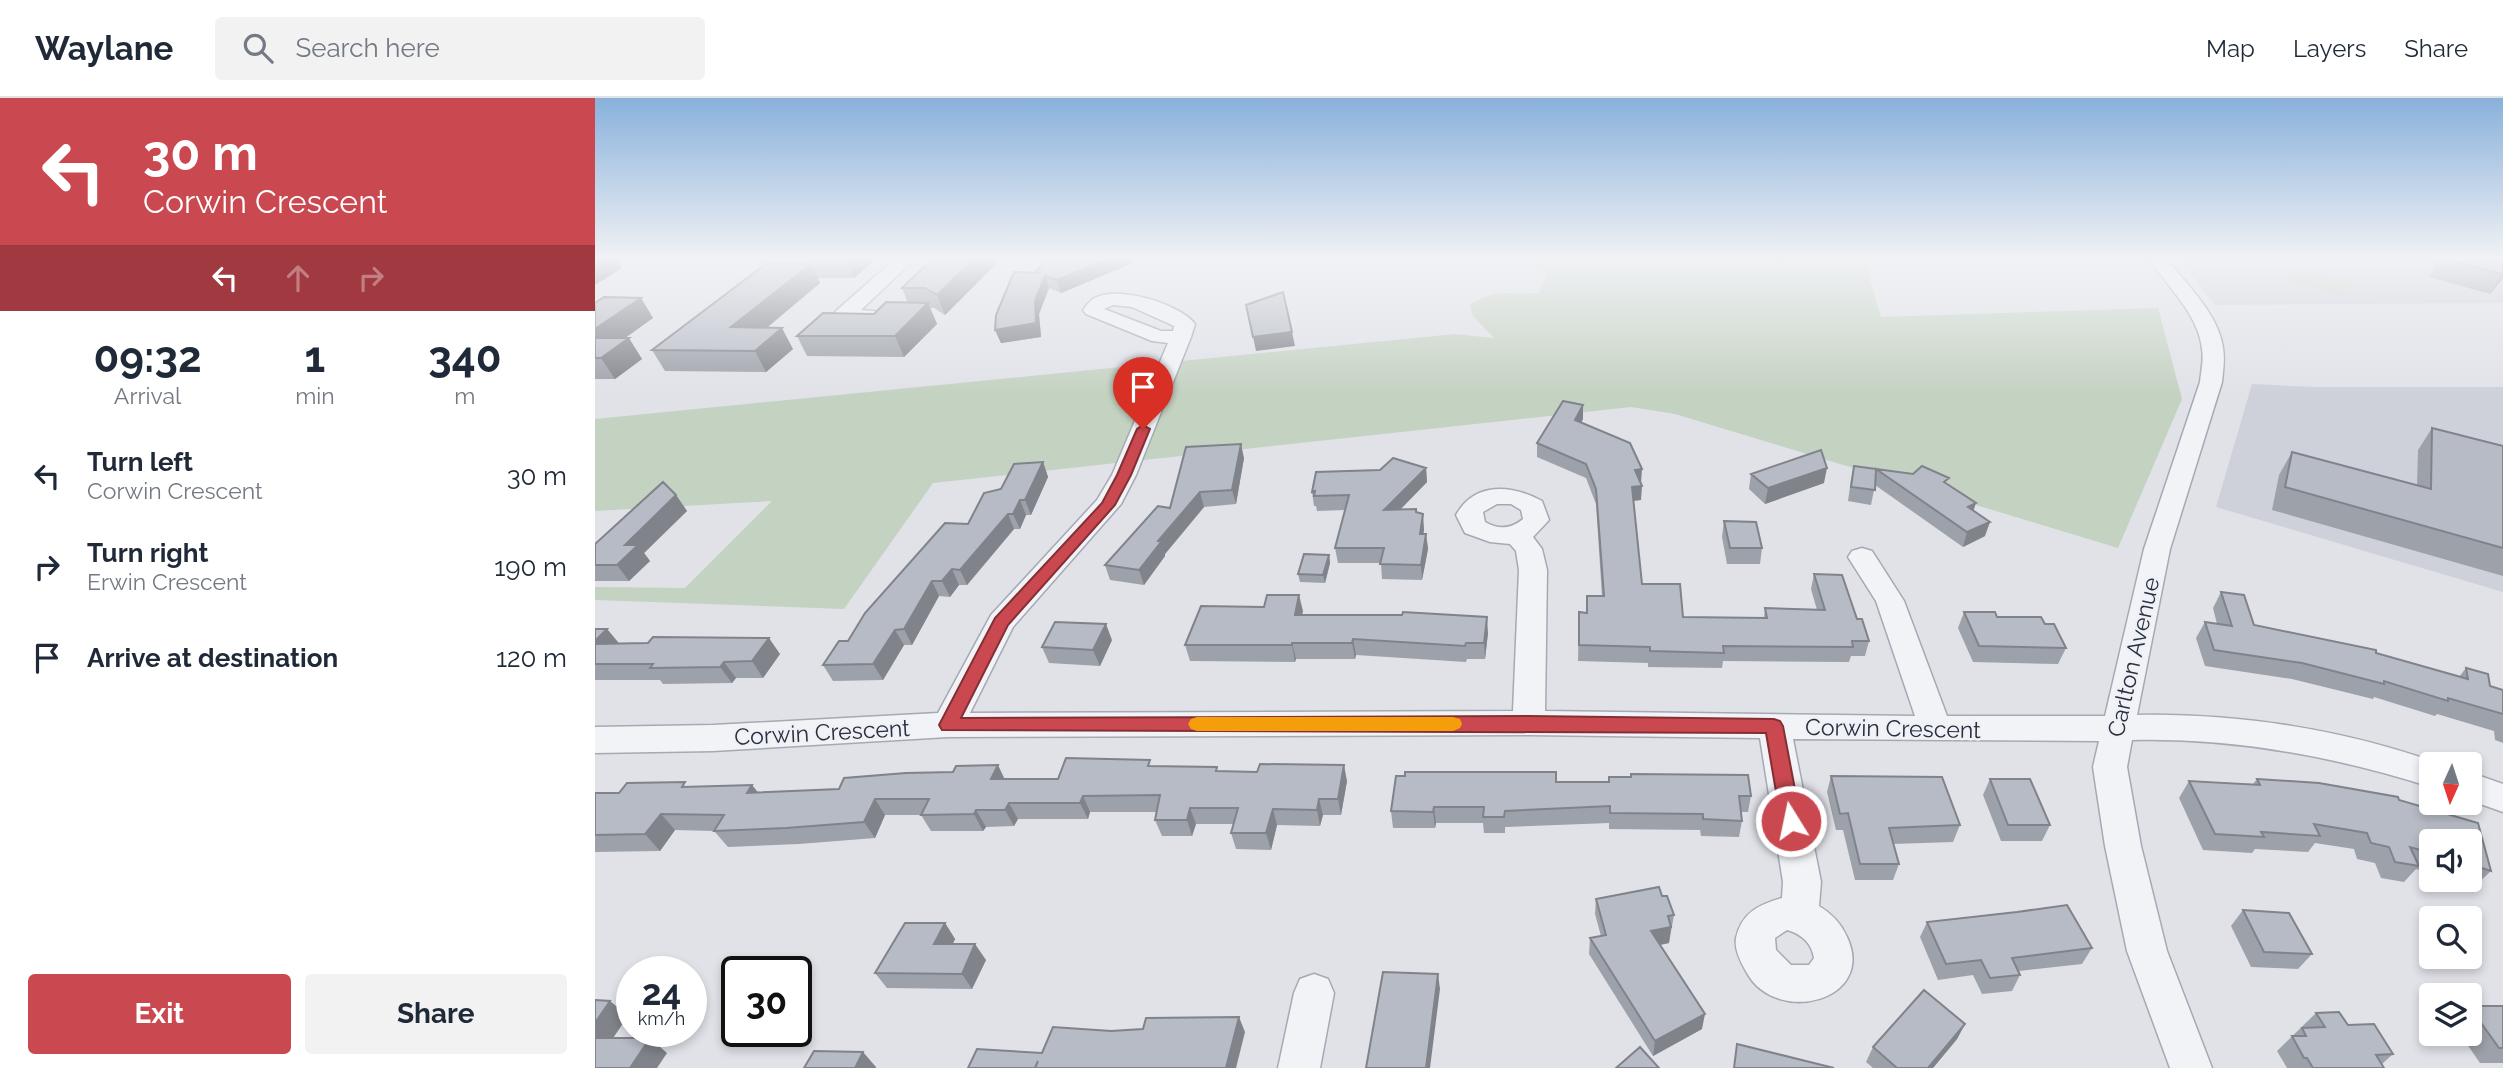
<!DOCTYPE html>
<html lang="en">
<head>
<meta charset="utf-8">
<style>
  body { margin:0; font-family:Raleway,sans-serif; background:#f2f2f3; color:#1f2937; height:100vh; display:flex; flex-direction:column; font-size:26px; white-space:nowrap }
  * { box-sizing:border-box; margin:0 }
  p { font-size:23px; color:#747a83 }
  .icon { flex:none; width:38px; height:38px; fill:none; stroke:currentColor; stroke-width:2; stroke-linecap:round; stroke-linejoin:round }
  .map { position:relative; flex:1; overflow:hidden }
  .side { display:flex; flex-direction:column; background:#fff; width:595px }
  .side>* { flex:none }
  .banner { background:#ca4850; color:#fff; overflow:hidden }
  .needle { width:46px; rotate:183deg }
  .controls { position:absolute; left:1824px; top:654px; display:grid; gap:14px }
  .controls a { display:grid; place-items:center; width:63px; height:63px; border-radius:7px; background:#fff; box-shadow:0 4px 10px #0003; font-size:35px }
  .speed { position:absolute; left:21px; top:858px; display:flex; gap:14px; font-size:35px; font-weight:700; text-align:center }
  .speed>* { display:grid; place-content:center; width:91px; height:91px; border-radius:50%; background:#fff; box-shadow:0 4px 10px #0003; line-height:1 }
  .speed small { font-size:18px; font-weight:400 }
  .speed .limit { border:4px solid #111; border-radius:10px; background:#fff; color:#111 }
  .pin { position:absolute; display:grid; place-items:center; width:60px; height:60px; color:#fff; margin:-72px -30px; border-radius:50% 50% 50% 0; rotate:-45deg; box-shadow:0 0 7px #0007 }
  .pin .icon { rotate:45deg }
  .me { position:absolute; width:77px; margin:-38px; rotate:350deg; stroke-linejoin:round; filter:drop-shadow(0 0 5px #0008) }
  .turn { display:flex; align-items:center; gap:24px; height:147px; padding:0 28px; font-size:32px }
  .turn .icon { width:91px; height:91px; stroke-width:2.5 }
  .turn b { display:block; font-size:49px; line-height:60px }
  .lanes { display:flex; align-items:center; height:66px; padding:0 28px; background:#0003; justify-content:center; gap:35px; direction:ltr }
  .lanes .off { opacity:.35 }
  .eta { display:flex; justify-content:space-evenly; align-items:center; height:119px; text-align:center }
  .eta b { font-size:42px; font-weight:700; line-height:49px }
  .action { display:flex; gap:14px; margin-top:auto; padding:14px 28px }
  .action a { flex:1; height:80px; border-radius:7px; background:#ca4850; color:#fff; font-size:28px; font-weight:700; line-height:80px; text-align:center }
  .action a+a { background:#f2f2f3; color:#1f2937 }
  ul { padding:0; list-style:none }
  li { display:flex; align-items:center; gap:21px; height:91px; padding:0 28px }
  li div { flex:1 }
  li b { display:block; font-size:26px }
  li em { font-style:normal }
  header { display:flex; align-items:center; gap:42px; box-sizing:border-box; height:98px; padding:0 35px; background:#fff; border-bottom:2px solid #e0e1e3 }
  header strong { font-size:33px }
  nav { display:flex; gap:38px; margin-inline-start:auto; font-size:24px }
  .search { width:490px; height:63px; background:#f2f2f3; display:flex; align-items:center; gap:18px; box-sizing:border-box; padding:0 24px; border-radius:7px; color:#747a83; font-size:26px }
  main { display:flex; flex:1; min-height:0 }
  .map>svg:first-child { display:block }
  .built { fill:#ced1da }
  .green { fill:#c4d2c1 }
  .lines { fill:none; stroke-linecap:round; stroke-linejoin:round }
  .minor-casing { stroke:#a5a9b2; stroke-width:3 }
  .minor { fill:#f2f3f7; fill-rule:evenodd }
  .wall { fill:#9da1a9 }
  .shaded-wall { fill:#80838a }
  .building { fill:#b7bbc5; stroke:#80838a; stroke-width:2 }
  .route { fill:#ca4850; stroke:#832f34; stroke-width:2 }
  .slow { fill:#f59e0b }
  .labels { text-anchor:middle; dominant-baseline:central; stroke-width:5; stroke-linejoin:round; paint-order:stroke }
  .street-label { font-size:23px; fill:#292f3f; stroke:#eff1f6 }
</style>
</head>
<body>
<header>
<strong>Waylane</strong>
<div class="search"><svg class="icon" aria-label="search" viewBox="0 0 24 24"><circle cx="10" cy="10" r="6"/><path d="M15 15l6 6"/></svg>Search here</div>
<nav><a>Map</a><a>Layers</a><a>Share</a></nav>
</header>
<main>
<section class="side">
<div class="banner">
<div class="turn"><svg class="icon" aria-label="left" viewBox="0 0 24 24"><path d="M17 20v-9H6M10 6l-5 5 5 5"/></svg><div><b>30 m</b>Corwin Crescent</div></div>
<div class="lanes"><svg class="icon" aria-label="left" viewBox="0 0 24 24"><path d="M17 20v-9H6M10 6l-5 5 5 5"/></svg><svg class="icon off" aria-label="ahead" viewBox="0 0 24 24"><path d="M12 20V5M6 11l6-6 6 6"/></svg><svg class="icon off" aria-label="right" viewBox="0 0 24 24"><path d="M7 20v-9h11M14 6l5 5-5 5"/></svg></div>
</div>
<div class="eta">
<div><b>09:32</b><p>Arrival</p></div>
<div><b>1</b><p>min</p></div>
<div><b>340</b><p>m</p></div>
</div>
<ul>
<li><svg class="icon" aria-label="left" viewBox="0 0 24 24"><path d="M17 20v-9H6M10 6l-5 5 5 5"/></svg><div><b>Turn left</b><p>Corwin Crescent</p></div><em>30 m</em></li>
<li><svg class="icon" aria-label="right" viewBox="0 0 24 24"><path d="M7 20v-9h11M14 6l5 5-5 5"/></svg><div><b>Turn right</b><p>Erwin Crescent</p></div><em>190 m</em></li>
<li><svg class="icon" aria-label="arrive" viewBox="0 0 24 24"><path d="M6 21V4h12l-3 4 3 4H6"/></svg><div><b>Arrive at destination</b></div><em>120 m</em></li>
</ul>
<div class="action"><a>Exit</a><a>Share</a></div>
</section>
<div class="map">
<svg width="1908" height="970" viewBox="0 0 1908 970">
  <rect width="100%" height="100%" fill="#e0e2e8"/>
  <path class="built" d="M1584,161H1908V205L1620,207Z
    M1657,286L1719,289H1908V494L1621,409Z"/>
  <path class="green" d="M935,161H1269L1286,219L1563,210L1587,301L1523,450L1080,316L1036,309L338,385L249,511L0,502V489L90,490L177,403L0,413V321L860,236L899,240L878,218L875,207C894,192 921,195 944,195L951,177Z
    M1700,170L1756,184L1747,197L1690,182Z"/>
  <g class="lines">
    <defs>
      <path id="minor" d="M300,161H320L266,212L290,214L293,218L290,222L241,221L238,217L241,213Z
        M1554,161H1572C1592,187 1624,217 1628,250C1630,262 1628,273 1627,284L1575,451L1542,617C1645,615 1752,632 1848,667H1836V689C1739,658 1639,640 1537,642L1532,669L1546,748L1572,853L1617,970H1575L1532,853L1510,748L1498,669L1504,643L1198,641L1226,784L1224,808C1237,816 1246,825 1252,839C1282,903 1181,928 1152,875C1146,865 1139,852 1141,840C1147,814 1164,807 1187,800L1188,784L1165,640L934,637L353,639L118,653L0,655V629L118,627L343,615L396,517L502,402L517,377L573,245L557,243L491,216L488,212C491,208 495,202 500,200C523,187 585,206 600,226L596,239L541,377L526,406L418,529L375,615L918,613L924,472L921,453L915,446L895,444L870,435L861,417C880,383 917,387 947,403L954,422L938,439L947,451L952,472L950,613L1320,618L1281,503L1253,459L1257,453L1267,450L1277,453L1309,503L1352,618H1510L1549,451L1605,284C1606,273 1609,262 1607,251C1604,217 1572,188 1554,161ZM518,207L537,209L579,228L578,233H566L509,211ZM902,406H916L926,412L928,421C916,431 904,432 890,424L888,414ZM1192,832C1207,836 1217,846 1219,860L1214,867H1196L1181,852L1180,840Z
        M1874,674L1908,686V714L1874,702Z
        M719,876L733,881L739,895L725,970H683L699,895L705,881Z"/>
    </defs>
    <use href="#minor" class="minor-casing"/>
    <use href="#minor" class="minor"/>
  </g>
  <path class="wall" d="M208,161H281L259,180H223L225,185L172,230L198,251L171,274L70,273L57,252L210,166Z
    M452,161H537L538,165L466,195L454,190L444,216L446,239L406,245L400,232L441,175V174Z
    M1844,161H1908V180L1895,196L1834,179Z
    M401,166L350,217L339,210H335L342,226L309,259L212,258L202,238L279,216L313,205L307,190Z
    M46,200L58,220L29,240L47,261L20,281H0V205Z
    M988,321L986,325L1046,385V402L1038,403L1047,486L1088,519L1169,520L1170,510L1222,512L1216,491L1219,476L1262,521L1274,543L1270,558H1256L1254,564L1128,563L1127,570L1053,569V565L983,563L984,514L992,515L1007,498L1001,406L991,380L942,359V345Z
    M1837,330L1908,348V478L1677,412L1684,377L1697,354L1822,387L1823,352Z
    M649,360L641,406L609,409L570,456V458L549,487L515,482L510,467L575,410Z
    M448,364L453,379L436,417H431L425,431H419L372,487H364L355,499L344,498L317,547H309L288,582L238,583L228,567L373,426L406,391Z
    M1259,368L1352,386L1378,413L1390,438L1368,449L1280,387L1276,407L1253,403L1256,382Z
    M831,370L832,384L805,412L821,415L829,431L828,436H831L833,451L827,482L787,481L786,465H743L740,450L750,412L722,413L721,408H719L717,394L785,372Z
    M1156,376L1229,385L1170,406L1154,391Z
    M81,397L92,413L49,455L55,463L34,483H0V446Z
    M1129,423L1167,450L1165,466H1132L1127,439Z
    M734,457L735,465L730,485L705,484L703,476Z
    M1626,494L1659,527L1781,555L1864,579L1871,570L1895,588L1908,592V645L1900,642L1899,633L1842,616L1840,618L1779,599L1778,601L1697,581L1610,568L1601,540L1610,524L1622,526L1618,510Z
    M708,513L707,517L893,535L890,561H872L871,564L761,557L760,561H701L700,564L595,563L590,547Z
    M1369,514L1450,526L1471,550L1463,566L1378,564L1363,530Z
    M0,531H12L24,545L185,556L168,580H141L137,585L68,586L65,582H0Z
    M517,542L505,568L454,565L447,549Z
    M558,668L752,683L746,717H728L725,728L682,727L676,752L641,751L636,735L639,726H601L597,738H567L560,722L562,714H495L493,721H423L419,728L391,729L388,733H336L326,717H290L280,740L204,746L133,749L119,733L80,732L65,753L0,754V695H24L93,689L162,694L244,691L410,681H463Z
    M1236,678L1365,727L1358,744L1298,746L1304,766L1298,782H1260L1248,732H1241L1232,694Z
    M1395,681L1455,727L1447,743H1406L1388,697Z
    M1662,681L1724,685L1803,699L1804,702L1883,725L1896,773L1879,789L1858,782H1874V744H1836V775L1821,771L1809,784L1786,780L1780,765L1762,761L1759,751L1720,745L1713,754L1660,751L1657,755L1608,752L1584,700L1594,683L1658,686Z
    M961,684L1156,698L1153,714H1146L1147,723L1144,739L1106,738L1105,732L1014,731V725L910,729V735H889L888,725H841L840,730H798L796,713Z
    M1067,798L1079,817L1074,845L1065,847L1107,931L1058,958L994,856L995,840L1006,838L1000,816L1001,801Z
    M1648,812L1717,856L1703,871L1656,869L1636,828Z
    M1332,824L1497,850L1487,866L1424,873L1425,877L1417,893L1387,896L1378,877L1343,882L1325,839Z
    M350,825L360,841L358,846L391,862L377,891L292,890L280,875Z
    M1874,908H1908V965H1885L1865,936H1874Z
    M1721,915L1753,927L1798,956L1787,966L1789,970H1692L1682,953Z
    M1370,926L1362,941L1338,970H1278L1271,964L1278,949Z"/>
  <path class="shaded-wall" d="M0,161H22L27,170L0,187Z
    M250,161H281L259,180Z
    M379,161H400L401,166L350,217L342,197Z
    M513,161H537L538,165L466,195L462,182Z
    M216,166L225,185L147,250L136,229Z
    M1908,175V180L1895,196Z
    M450,178L454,190L444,216L446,239L406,245L400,232L440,203Z
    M46,200L58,220L1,261L0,231Z
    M333,205L342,226L309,259L300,238Z
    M187,230L198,251L171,274L160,253Z
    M697,234L700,248L661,253L658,239Z
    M34,240L47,261L20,281L6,260Z
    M988,307V321L979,336L980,322Z
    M646,346L649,360L641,406L637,392Z
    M448,364L453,379L436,417L430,402Z
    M831,370L832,384L791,426L789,412Z
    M1232,370L1229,385L1170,406L1173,390Z
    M1047,371L1046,385L1040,372Z
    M1047,388L1046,402L1036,403L1037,389Z
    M605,394L609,409L570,456V458L549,487L544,472L563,443Z
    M81,397L92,413L49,455L55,463L34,483L22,467L30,447Z
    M425,402L431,417L425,431L418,416Z
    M1381,405L1376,420L1373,409Z
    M413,416L419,431L372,487L365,472Z
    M828,416L829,431L827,451L825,436Z
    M1395,424L1390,438L1368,449L1372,434Z
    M831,436L833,451L827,482L826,467Z
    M734,457L735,465L730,485L728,477Z
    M357,471L364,487L355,499L347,483Z
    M337,483L344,498L317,547L309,531Z
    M704,497L708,513L703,533L700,517Z
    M892,519L893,535L890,561L889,545Z
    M511,526L517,542L505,568L498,552Z
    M12,531L25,547L0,549V543Z
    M300,532L309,547L288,582L278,566Z
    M174,540L185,556L168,580L157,563Z
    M758,541L761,557L760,561L757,545Z
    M697,545L701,561L700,564L697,547Z
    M129,564L141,580L137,585L125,569Z
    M403,667L411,684L396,681Z
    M749,667L752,683L746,717L743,701Z
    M157,687L170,703L152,695Z
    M488,698L495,714L493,721L485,705Z
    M280,701L290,717L280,740L269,724Z
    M724,701L728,717L725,728L722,712Z
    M414,705L423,721L419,728L410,712Z
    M839,709L841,725L840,730L838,714Z
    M595,710L601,726L597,738L592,722Z
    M678,711L682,727L676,752L671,735Z
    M381,712L391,729L388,733L379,716Z
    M66,716L80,732L65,753L50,736Z
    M350,825L360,841L350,861L339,846Z
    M1076,829L1074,845L1054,849L1056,833Z
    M380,846L391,862L377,891L367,876Z
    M843,876L845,891L835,970H831Z
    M15,903L33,918L8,955L0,949V925Z
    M1110,916L1107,931L1058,958L1060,943Z
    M644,919L650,934L641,970H631Z
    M1370,926L1362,941L1338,970H1333Z
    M55,940L72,955L62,970H35Z
    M268,954L281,969V970H260Z"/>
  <path class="building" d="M337,161H379L342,197L330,190H307Z
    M452,161H513L462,182L450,178L440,203L441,225L400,232L401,217L419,174L444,175L441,174Z
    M1852,161H1908V175L1907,176Z
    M172,165L216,166L136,229L187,230L160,253L57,252Z
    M688,194L697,234L658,239L651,207Z
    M9,199L46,200L0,231V205Z
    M291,204L333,205L300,238H202L228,215L279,216Z
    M0,240H34L6,260H0Z
    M968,303L988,307L980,322L1035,345L1047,371L1040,372L1047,388L1037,389L1047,486H1085L1088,519L1172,520L1170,510L1230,512L1219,476L1247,477L1262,521H1267L1274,543H1257L1258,549L1128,548L1129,555L1055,553V549L984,547V514L992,515V498H1009L1001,391L991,366L942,345Z
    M1837,330L1908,348V450L1690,389L1697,354L1836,391Z
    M646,346L637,392L605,394L563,443L566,444L544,472L510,467L563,408L575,410L591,349Z
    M1226,352L1232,370L1173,390L1156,376Z
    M798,360L831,370L789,412L821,411V414L828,416L825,436H831L826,467L785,466L789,450H740L754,397L719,398L720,393L717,394L721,374L785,372Z
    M448,364L430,402H425L418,416H413L365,472L357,471L347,483H337L309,531L300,532L278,566L228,567L244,543H253L270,515L350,425L373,426L389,395L406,391L419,366Z
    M1259,368L1318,376L1327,368L1354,380L1349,384L1381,405L1373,409L1395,424L1372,434L1281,371L1280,392L1256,389Z
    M68,384L81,397L30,447H43L22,467H0V446Z
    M1129,423L1161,424L1167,450H1135Z
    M709,456L734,457L728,477L703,476Z
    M1626,494L1649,497L1659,527L1781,552V555L1873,581L1871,570L1893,576L1895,588L1908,592V616L1853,600V603L1789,583V586L1707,565L1619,552L1610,524L1637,528Z
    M672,497H704L700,517H807L808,514L892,519L889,545H871L870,548L758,541L757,545H697V547H590L606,508L669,509Z
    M1369,514H1400L1402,519H1446L1450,526H1459L1471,550L1384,548Z
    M460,524L511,526L498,552L447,549Z
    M0,531H12L0,543Z
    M58,539L174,540L157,563L129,564L125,569L55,570L58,566H0V546L53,545Z
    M471,660L555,662L553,668L622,669L621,673L662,674L665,666L749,667L743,701H724L722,712L678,711L671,735H636L643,710H595L592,722H560L565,697L488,698L485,705H414L410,712H381L379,716L326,717L334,701H280L269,724L191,730L119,733L129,717L66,716L50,736L0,737V695H24L32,685L90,684L87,689L157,687L152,695L244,691L249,680L311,675L358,674L361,668L403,667L396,681H463Z
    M810,674H961V684H1014V679H1036V676L1153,677L1156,698H1144L1147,723L1108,721V716L1015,715V708L910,713L909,719H888L889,709H839L838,714L796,713L801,678H810Z
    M1236,678L1347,679L1365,727L1294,730L1304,766H1265L1253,715L1245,716Z
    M1395,681H1435L1455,727H1413Z
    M1662,681L1724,685L1803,699L1804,702L1883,725L1896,773L1874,766V744H1836V755L1815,749L1824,768L1800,764L1794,749L1776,745L1772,735L1719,726L1725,738L1666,734L1669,739L1620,736L1594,683L1665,687Z
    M1064,789L1067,798H1072L1079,817L1073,818L1076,829L1056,833L1110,916L1060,943L995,840L1011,837L1001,801Z
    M1472,807L1497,850L1417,860L1425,877L1395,880L1386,862L1351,866L1332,824L1422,814Z
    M1648,812L1694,815L1717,856L1669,854Z
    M310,825H350L339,846H380L367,876L280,875Z
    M788,874L843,876L831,970H771Z
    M1329,892L1370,926L1333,970H1302L1278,949Z
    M0,902L15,903L0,925Z
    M1874,908H1908V950H1904Z
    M1744,914L1753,927L1779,926L1798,956L1781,957L1789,970H1718L1712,960H1709L1697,938H1711L1707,930L1730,929L1721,915Z
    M644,919L631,970H440L443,963L440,970H373L382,951L447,955L458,929L516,933L548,931L551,920Z
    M0,940H55L35,970H0Z
    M1142,946L1239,970H1139Z
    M1045,949L1064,970H1021Z
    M219,953L268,954L260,970H209Z"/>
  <linearGradient id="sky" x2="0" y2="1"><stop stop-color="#89b1db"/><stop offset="0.54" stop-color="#f1f2f5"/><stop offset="1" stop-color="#f1f2f5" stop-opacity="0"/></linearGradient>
  <rect width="1908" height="297" fill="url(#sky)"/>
  <path class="route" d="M548,327L555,331L536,377L520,407L413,527L366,620L934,618L1179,621L1185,623L1188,628L1206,723L1203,728L1196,731L1189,728L1186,723L1171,635L347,632L344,627L400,520L507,405L522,377L542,331Z"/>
  <path class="slow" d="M602,619H858L865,621L867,626L865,630L858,633H602L596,631L593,626L596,621Z"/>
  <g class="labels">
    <g class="street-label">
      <text transform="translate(1538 559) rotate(-77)">Carlton Avenue</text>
      <text transform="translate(1298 630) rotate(1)">Corwin Crescent</text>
      <text transform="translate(227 634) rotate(-3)">Corwin Crescent</text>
    </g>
  </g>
</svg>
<div class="controls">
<a><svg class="needle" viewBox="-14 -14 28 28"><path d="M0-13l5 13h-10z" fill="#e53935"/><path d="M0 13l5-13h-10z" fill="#747a83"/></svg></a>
<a><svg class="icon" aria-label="sound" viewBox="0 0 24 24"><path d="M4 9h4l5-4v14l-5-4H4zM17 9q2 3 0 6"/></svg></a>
<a><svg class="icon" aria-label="search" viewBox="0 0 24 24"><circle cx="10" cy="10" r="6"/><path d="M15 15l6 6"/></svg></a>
<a><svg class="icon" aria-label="layers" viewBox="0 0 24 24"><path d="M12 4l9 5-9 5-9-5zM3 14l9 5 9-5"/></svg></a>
</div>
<div class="speed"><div>24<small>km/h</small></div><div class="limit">30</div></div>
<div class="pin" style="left:548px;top:331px;background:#d93025"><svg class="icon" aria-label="arrive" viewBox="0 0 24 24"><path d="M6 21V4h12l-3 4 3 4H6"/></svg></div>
<svg class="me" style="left:1196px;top:723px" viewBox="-20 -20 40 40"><circle r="17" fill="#ca4850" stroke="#fff" stroke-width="3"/><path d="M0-11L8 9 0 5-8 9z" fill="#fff"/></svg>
</div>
</main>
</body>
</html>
